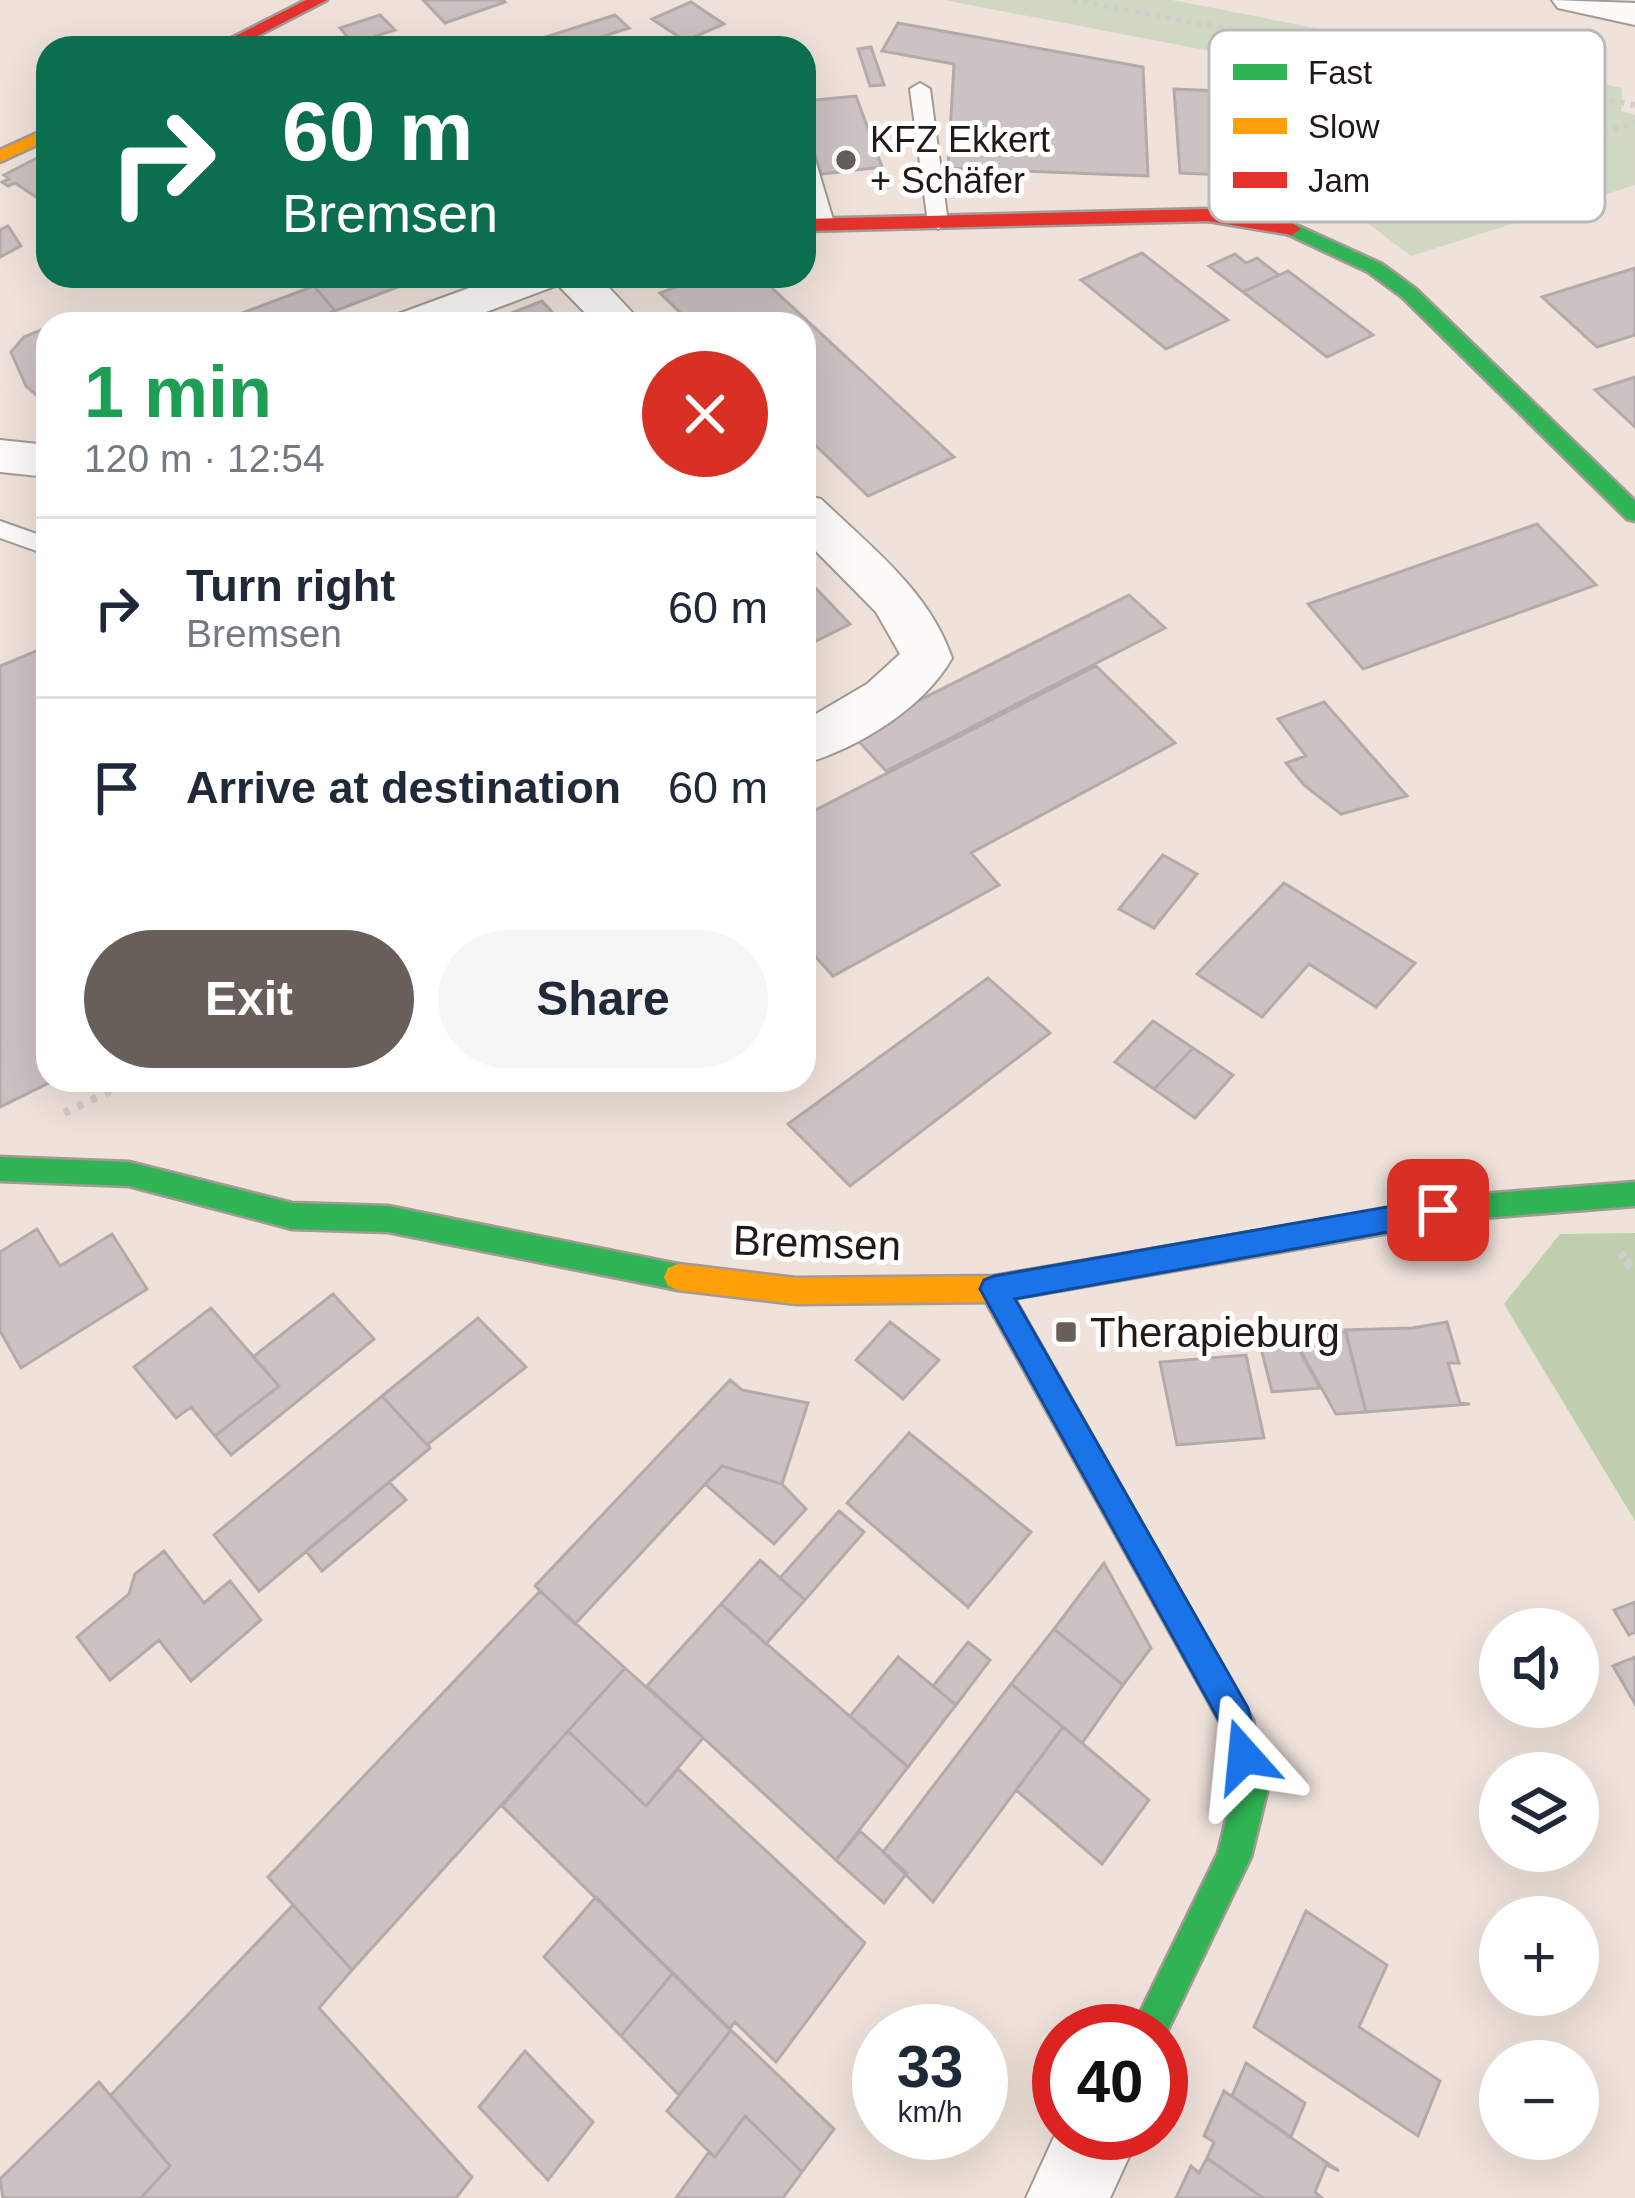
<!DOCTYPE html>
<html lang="en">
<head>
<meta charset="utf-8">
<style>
  body { margin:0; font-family:Helvetica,sans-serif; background:#f6f6f7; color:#1f2937; height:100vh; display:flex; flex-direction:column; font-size:45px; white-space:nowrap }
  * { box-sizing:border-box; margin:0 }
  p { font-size:39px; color:#747a83 }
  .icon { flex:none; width:66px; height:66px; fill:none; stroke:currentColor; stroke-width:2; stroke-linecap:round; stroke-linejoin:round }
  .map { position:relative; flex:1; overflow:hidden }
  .drawer { position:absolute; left:36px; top:312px; width:780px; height:780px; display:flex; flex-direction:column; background:#fff; border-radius:36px; box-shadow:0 12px 48px #0002 }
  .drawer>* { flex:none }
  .banner { position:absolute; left:36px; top:36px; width:780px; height:252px; border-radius:36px; box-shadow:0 12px 48px #0002; background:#0b6e4f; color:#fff; overflow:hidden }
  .tools { position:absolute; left:1479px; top:1608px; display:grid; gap:24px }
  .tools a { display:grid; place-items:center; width:120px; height:120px; border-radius:50%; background:#fff; box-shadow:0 12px 48px #0002; font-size:60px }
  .speed { position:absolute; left:852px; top:2004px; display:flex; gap:24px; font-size:60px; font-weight:700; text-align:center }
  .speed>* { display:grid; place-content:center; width:156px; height:156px; border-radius:50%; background:#fff; box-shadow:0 12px 48px #0002; line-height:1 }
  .speed small { font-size:30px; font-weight:400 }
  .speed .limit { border:18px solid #d22; background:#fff; color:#111 }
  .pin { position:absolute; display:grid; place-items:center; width:102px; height:102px; color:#fff; margin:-51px; border-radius:24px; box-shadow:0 6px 18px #0006 }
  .me { position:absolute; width:132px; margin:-66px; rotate:342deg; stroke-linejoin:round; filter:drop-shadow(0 0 9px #0008) }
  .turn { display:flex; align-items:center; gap:42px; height:252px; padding:0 48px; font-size:54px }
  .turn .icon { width:156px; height:156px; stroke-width:2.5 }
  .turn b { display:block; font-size:84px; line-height:102px }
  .round { display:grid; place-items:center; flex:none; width:126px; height:126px; border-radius:63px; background:#f6f6f7 }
  .summary { display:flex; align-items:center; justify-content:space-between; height:204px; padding:0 48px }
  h1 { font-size:72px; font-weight:700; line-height:90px; color:#1e9e55 }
  .button { display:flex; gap:24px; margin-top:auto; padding:24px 48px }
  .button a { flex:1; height:138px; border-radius:72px; background:#695f5a; color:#fff; font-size:48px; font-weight:700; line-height:138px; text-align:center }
  .button a+a { background:#f6f6f7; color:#1f2937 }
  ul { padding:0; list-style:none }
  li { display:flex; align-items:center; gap:36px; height:180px; padding:0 48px; border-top:3px solid #e0e1e3 }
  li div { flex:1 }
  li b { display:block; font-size:45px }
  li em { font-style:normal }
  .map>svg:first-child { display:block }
  .green { fill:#d0d7c3 }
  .forest { fill:#beceaf }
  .building { fill:#ccc2c2; stroke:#b4aaaa; stroke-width:3 }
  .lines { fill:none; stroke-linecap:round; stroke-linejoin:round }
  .lane-casing { stroke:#a49a95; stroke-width:4 }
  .street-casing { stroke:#a49a95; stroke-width:4 }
  .fast-casing { stroke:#a49a95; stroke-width:5 }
  .slow-casing { stroke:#a49a95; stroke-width:5 }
  .jam-casing { stroke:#a49a95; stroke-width:5 }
  .path-far2 { stroke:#d1cdcb; stroke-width:6; stroke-dasharray:4.5 6; stroke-linecap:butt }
  .path-far1 { stroke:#d1cdcb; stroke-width:8; stroke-dasharray:6 9; stroke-linecap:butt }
  .path { stroke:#d1cdcb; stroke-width:9; stroke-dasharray:8 10; stroke-linecap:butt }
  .lane { fill:#fdfbfa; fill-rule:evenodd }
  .street { fill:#fdfbfa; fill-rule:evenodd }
  .fast { fill:#30b455; fill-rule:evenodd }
  .slow { fill:#ff9f0a; fill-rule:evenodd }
  .jam { fill:#e5322d; fill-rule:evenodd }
  .route { fill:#1a73e8; stroke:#114b97; stroke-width:3 }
  .poi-dot { fill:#695f5a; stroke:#fff; stroke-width:4.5 }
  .labels { text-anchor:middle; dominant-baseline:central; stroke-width:10; stroke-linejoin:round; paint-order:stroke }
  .far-poi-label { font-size:36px; fill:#211915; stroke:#fff; text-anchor:start }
  .street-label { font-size:42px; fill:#211915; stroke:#fff }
  .poi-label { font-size:42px; fill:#211915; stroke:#fff; text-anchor:start }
  .key { fill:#fff; stroke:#bcbab9; stroke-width:3 }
  .key-label { font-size:33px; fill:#211915 }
</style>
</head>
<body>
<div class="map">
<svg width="1635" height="2198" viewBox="0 0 1635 2198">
  <rect width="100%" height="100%" fill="#efe2db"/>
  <path class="green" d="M944,0H1172L1622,88L1621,111L1635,115V185L1411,256L1329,194L1394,86Z"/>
  <path class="forest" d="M1635,1233V1521L1504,1304L1560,1234Z"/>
  <path class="building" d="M423,0H503L505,2L445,23Z
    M691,2L724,24L685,41L652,19Z
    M380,15L395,30L376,36L382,43L359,48L342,38L347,36L340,28Z
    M615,15L629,28L567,48H511Z
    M898,23L1143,67L1148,176L948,168L954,64L882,51Z
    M871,47L884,85L870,86L858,49Z
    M1174,89L1294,94L1295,100L1326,101L1333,156L1324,164L1303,163L1304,178L1180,173Z
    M856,96L882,167L821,174L804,120V101Z
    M37,158L48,165L44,180L48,205L15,183L8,186L2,182L9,179L4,175Z
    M8,226L21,246L0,257V230Z
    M1142,253L1228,320L1166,349L1081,280Z
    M1235,254L1246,263L1257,258L1279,275L1243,292L1209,266Z
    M1635,268V335L1597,347L1542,297Z
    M1288,271L1373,335L1327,357L1243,292Z
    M340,276H402L408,283L335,311L314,286Z
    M759,276L954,457L868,496L804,434V324H692L660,293L689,282L691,276Z
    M314,286L335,311L302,324H213Z
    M542,301L563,324H484Z
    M48,327V405L26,386L11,352L24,337Z
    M1635,377V427L1595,390Z
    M1537,524L1596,585L1363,669L1308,604Z
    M804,576L850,624L804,647Z
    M1129,595L1165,628L886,771L852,734Z
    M48,646V1080H55L0,1107V666Z
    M1096,666L1175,743L971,853L999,885L833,976L804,944V816Z
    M1324,702L1407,796L1341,814L1304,785L1286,763L1306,756L1278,719Z
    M1163,855L1197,874L1154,928L1119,909Z
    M1284,883L1415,963L1376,1007L1309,964L1262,1017L1197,974Z
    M988,978L1050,1033L850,1186L788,1124Z
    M1153,1021L1193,1048L1154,1089L1115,1062Z
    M1193,1048L1233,1075L1195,1118L1154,1089Z
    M37,1229L60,1266L112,1234L147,1289L21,1368L0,1331V1252Z
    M333,1294L374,1339L231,1455L215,1436L279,1386L253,1357Z
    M211,1308L279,1386L215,1436L191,1407L176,1418L134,1367Z
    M478,1318L526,1367L428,1444L430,1448L382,1396Z
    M890,1322L939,1360L903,1399L856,1360Z
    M1447,1322L1459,1363H1448L1460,1403L1470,1404L1366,1412L1345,1330L1412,1328Z
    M1346,1332L1366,1412L1336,1414L1291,1334Z
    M1292,1337L1320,1388L1272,1392L1259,1340Z
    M1246,1355L1264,1438L1177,1445L1160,1362Z
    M730,1380L742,1390L808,1403L782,1484L722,1466L575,1624L535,1586Z
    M382,1396L430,1448L259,1591L214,1535Z
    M909,1433L1031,1532L968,1607L847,1503Z
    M722,1466L782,1484L806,1509L774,1544L705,1484Z
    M389,1482L406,1500L322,1571L306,1551Z
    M839,1511L864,1532L805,1600L780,1578Z
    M164,1551L204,1603L230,1581L261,1620L191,1681L159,1640L110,1680L77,1637L129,1594L135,1574Z
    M760,1560L805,1600L766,1644L721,1604Z
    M1104,1563L1151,1648L1123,1685L1054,1629Z
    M540,1591L625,1668L352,1970L268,1877Z
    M1635,1602V1632L1629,1635L1614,1610Z
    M721,1604L908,1767L836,1860L647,1686Z
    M1054,1629L1123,1685L1082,1743L1011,1684Z
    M968,1642L990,1660L956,1705L933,1686Z
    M898,1657L956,1705L908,1767L850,1716Z
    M1635,1657V1704L1613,1666Z
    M625,1668L703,1738L646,1806L568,1731Z
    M1011,1684L1063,1727L933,1902L883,1852Z
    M1063,1727L1149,1800L1102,1864L1016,1790Z
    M568,1731L646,1806L678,1769L865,1943L776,2062L735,2022L729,2029L502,1806Z
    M860,1831L907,1873L884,1903L836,1860Z
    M596,1897L673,1973L621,2036L544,1957Z
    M293,1905L352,1970L319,2008L472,2177L456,2198H141L170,2166L111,2095Z
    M1306,1911L1387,1965L1359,2027L1440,2081L1418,2136L1254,2027Z
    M673,1973L731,2030L679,2095L621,2036Z
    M731,2030L834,2129L802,2172L745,2116L715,2157L667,2111Z
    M525,2051L593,2122L548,2180L479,2107Z
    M1246,2063L1305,2103L1291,2137L1232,2096Z
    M99,2082L170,2166L141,2198H3L0,2179Z
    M1224,2091L1339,2171L1326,2165L1315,2192L1322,2198H1263L1207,2158L1214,2142L1204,2136Z
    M745,2116L802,2172L783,2198H676L709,2152L715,2157Z
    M1207,2158L1263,2198H1176L1191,2166L1199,2173Z"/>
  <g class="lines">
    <defs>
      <path id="lane" d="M920,83L930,89L948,223L938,229L928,223L910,89Z
        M804,150L814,156L834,223L831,227L814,223L804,190Z
        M0,521L48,538V555L0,538Z"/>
      <path id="street" d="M1552,0L1635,3V25L1558,8Z
        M502,276H598L643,324H596L558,285L454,324H391L398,314Z
        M0,440L48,445V477L0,472Z
        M804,495L821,499C871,547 929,591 952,658C923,709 859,747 804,764V721L867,684L900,654L876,612L804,539Z
        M1059,2126V2133H1140L1110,2198H1026Z"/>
      <path id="fast" d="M1292,223L1382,264L1416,289L1635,501V521L1627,519L1402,297L1368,272L1285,233L1283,229Z
        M0,1157L129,1162L292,1203L388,1206L678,1264L688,1268L692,1277L688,1286L678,1290L388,1232L292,1229L129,1186L0,1181Z
        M1635,1182V1206L1469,1219L1459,1216L1455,1207L1459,1198L1469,1195Z
        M994,1276L1004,1280L1253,1720L1267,1792L1251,1857L1161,2044V2031H1131L1218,1853L1233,1792L1221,1724L984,1298L980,1289L984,1280Z"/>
      <path id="slow" d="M48,128V140L0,162V150Z
        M1469,1195L1479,1198L1483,1207L1479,1216L1469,1219L994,1302L796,1304L678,1290L668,1286L664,1277L668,1268L678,1264L796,1278L994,1276Z"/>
      <path id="jam" d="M306,0H327L234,48H212Z
        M1208,209L1292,223L1301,229L1292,235L1208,221L804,231V219Z"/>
    </defs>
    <use href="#lane" class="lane-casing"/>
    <use href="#street" class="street-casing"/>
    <use href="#fast" class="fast-casing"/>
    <use href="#slow" class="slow-casing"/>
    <use href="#jam" class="jam-casing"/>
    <path class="path-far2" d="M1073,0L1635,105
      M1353,210L1635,123"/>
    <path class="path-far1" d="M64,1113L133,1080
      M1620,1253L1629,1264"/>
    <path class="path" d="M1626,1261L1635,1272"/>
    <use href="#lane" class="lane"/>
    <use href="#street" class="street"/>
    <use href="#fast" class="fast"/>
    <use href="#slow" class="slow"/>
    <use href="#jam" class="jam"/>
  </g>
  <path class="route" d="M1438,1198L1448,1201L1452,1210L1448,1219L1438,1223L1015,1299L1248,1708L1260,1756L1255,1768L1244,1773L1232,1768L1221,1724L980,1289L984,1280L994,1276Z"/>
  <g class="poi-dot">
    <circle cx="846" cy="160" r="12"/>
    <rect x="1054" y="1320" width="24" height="24" rx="6"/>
  </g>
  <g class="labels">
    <g class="far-poi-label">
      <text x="870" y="139">KFZ Ekkert<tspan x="870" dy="41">+ Schäfer</tspan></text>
    </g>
    <g class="street-label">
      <text transform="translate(817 1243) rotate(2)">Bremsen</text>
    </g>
    <g class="poi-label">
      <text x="1090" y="1332">Therapieburg</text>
    </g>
  </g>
  <rect x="1209" y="30" width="396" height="192" rx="18" class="key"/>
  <rect x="1233" y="64" width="54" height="16" fill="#30b455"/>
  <rect x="1233" y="118" width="54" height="16" fill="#ff9f0a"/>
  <rect x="1233" y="172" width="54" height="16" fill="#e5322d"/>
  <g class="key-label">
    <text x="1308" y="84">Fast</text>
    <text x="1308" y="138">Slow</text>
    <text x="1308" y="192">Jam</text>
  </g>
</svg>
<div class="tools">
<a><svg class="icon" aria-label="sound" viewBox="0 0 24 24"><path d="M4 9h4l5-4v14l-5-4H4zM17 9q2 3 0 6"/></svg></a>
<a><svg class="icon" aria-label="layers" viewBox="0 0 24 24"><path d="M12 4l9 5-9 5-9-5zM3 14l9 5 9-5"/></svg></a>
<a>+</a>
<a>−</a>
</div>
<div class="speed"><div>33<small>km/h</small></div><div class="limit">40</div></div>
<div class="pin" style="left:1438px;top:1210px;background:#d93025"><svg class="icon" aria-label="arrive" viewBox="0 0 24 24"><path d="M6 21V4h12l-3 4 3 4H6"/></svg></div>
<svg class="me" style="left:1244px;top:1756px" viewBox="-20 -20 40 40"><path d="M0-17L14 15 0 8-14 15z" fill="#1a73e8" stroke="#fff" stroke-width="4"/></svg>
<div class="banner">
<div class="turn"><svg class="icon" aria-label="right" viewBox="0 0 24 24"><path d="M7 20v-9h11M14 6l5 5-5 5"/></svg><div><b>60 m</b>Bremsen</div></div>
</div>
<section class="drawer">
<div class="summary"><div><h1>1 min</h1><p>120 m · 12:54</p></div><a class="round" style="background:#d93025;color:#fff"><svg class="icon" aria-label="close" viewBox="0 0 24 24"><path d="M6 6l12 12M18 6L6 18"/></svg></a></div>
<ul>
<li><svg class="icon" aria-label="right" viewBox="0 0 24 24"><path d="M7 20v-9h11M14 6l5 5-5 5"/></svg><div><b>Turn right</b><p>Bremsen</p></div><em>60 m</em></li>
<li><svg class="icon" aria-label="arrive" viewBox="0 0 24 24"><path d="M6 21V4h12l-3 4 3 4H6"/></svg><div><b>Arrive at destination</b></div><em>60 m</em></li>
</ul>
<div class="button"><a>Exit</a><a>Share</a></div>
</section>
</div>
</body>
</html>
